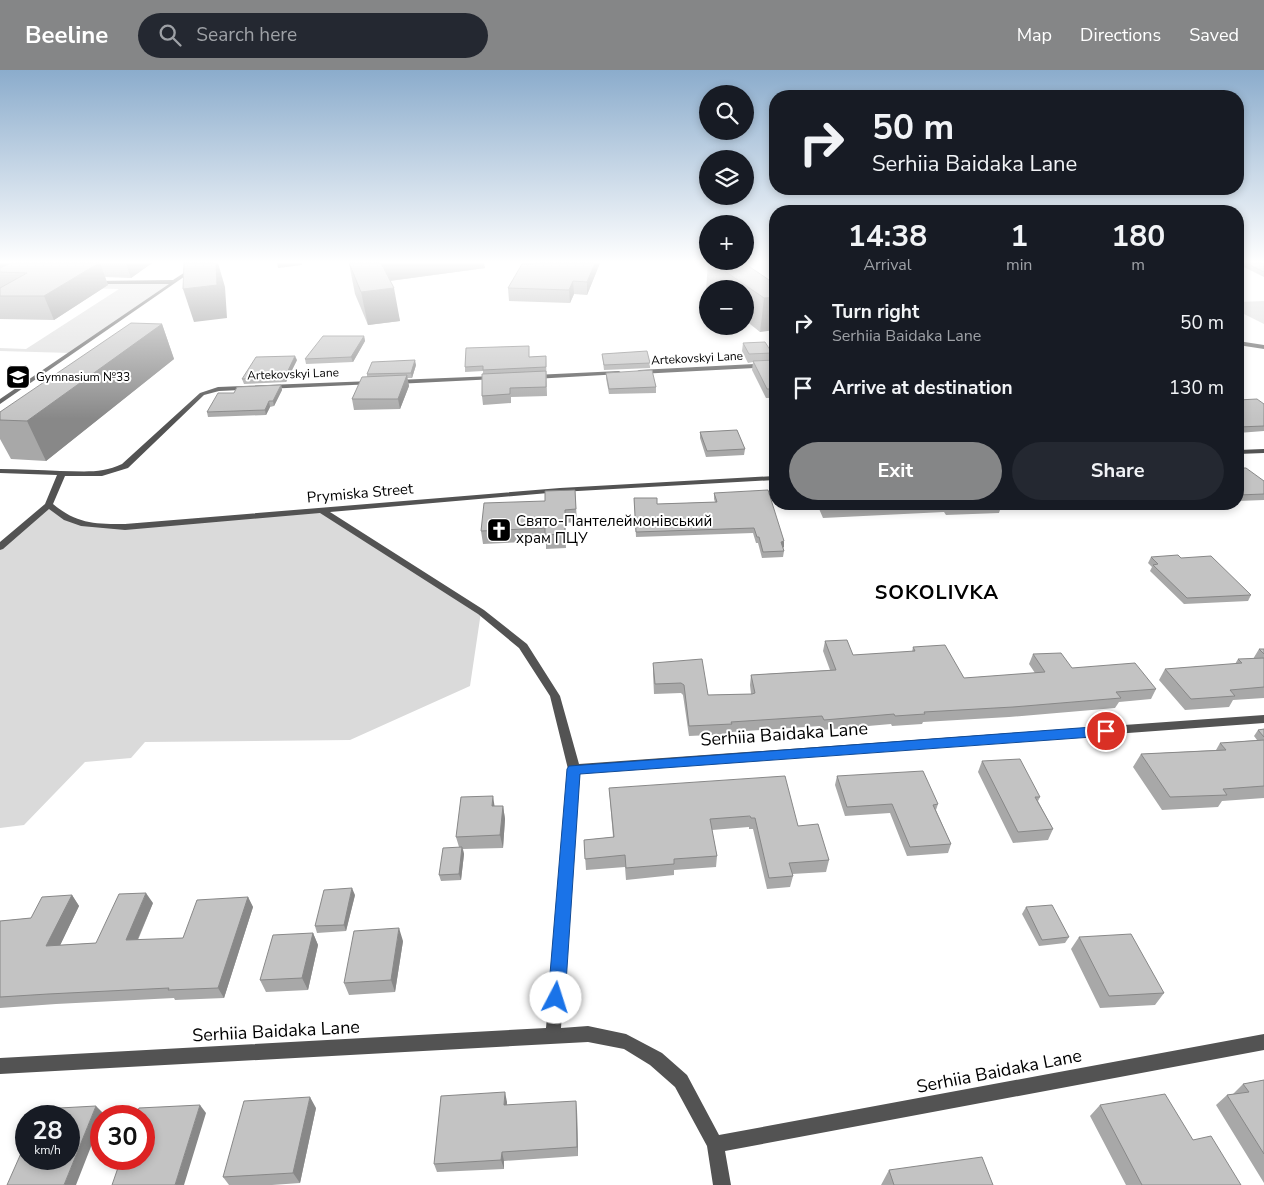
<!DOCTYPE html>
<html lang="en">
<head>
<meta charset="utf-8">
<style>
  body { margin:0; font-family:"Nunito Sans",sans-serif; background:#242831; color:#f1f3f6; height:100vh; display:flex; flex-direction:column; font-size:19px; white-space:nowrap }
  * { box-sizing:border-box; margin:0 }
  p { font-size:16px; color:#9ea1a6 }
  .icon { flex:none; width:28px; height:28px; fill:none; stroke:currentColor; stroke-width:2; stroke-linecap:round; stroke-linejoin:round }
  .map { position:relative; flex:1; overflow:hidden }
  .drawer { position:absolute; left:769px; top:135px; width:475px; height:305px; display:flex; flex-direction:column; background:#171b24; border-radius:20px; box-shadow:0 2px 8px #0003 }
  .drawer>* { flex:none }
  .top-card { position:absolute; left:769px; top:20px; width:475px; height:105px; border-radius:20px; box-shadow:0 2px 8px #0003; background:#171b24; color:#f1f3f6; overflow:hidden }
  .controls { position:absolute; left:699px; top:15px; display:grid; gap:10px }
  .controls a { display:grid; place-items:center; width:55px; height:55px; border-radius:50%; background:#171b24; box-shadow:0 2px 8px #0003; font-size:25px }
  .speed { position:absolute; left:15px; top:1035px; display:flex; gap:10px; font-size:25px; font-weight:700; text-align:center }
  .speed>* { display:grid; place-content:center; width:65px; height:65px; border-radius:50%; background:#171b24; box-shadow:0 2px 8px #0003; line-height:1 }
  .speed small { font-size:12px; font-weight:400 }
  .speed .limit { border:8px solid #d22; background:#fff; color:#111 }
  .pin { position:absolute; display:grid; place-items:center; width:42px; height:42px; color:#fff; margin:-21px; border:2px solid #fff; border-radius:50%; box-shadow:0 1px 5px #0007 }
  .me { position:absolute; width:55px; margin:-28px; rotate:5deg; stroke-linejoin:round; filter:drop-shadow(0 0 4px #0008) }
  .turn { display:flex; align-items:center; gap:18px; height:105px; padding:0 20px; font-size:22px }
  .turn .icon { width:65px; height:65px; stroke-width:2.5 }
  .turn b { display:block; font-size:35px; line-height:42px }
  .eta { display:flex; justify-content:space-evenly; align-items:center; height:85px; text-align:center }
  .eta b { font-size:30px; font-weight:700; line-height:35px }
  .cta { display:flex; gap:10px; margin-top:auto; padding:10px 20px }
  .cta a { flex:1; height:58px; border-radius:30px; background:#858687; color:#fff; font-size:20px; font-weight:700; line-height:58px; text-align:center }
  .cta a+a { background:#242831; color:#f1f3f6 }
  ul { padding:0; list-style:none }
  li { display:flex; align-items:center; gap:15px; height:65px; padding:0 20px }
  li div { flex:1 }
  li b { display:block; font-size:19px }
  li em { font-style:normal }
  header { display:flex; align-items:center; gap:30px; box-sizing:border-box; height:70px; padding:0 25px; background:#858687; color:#fff }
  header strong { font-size:24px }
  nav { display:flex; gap:28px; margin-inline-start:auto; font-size:18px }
  .search { width:350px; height:45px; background:#242831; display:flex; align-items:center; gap:12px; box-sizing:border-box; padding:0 18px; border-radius:28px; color:#9ea1a6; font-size:19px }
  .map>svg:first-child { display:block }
  .green { fill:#dadada }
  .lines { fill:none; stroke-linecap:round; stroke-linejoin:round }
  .street { fill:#535353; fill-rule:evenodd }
  .wall { fill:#a8a8a8 }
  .shaded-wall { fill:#888 }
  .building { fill:#c3c3c3; stroke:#888 }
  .route { fill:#1a73e8; stroke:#114b97 }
  .labels { text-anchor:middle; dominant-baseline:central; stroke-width:4; stroke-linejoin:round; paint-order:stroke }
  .far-street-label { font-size:12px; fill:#000; stroke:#fff }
  .far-poi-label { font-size:12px; fill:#000; stroke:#fff; text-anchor:start }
  .street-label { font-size:15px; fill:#000; stroke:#fff }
  .poi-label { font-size:15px; fill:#000; stroke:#fff; text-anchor:start }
  .near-street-label { font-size:18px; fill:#000; stroke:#fff }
  .district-label { font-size:20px; font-weight:bold; letter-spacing:1px; fill:#000; stroke:#fff }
</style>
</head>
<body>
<header>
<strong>Beeline</strong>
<div class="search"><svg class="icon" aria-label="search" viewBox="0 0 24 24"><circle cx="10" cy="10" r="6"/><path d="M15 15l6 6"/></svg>Search here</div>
<nav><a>Map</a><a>Directions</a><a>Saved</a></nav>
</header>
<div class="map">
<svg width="1264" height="1115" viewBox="0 0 1264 1115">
  <rect width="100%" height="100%" fill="#fff"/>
  <path class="green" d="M0,210L174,212L72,283L0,281V278L26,279L119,219L7,216Z
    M1264,231V254L1238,241V232Z
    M49,435L71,452L125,457L321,440L481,542L470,616L350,670L145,672L131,688L85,692L24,755L0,758V477Z"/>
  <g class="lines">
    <path class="street" d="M199,193H204L0,334V329L169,214H93L90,212L91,211L173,210Z
      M1238,271L1264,275V279L1238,275Z
      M775,293V297L639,304L636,302L639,300Z
      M619,301L622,303L621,304L534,309L531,307L534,305Z
      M494,306L496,307V309L396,314L393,312L396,310Z
      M372,311L374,312V314L219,321L204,325L128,398L102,406H65L53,434C77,454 95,454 125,454L560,418L775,406V410L560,422L330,442L484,540L527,574L560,626L579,694L1264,645V653L580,703L561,958L588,956L626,964L662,983L687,1005L719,1065L1264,964V980L725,1081L731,1115H713L707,1076L675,1017L650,995L624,979L588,972L0,1004V988L546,958L568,699L550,626L519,578L478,544L320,443L125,460L81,456L64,450L49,439L3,479L0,480V472L45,434L57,405L0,403V399C20,399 40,400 60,401C82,401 102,404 122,394L200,323L218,317Z
      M1264,379V383L1238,384V380Z"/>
  </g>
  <path class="wall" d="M0,193H152L131,208L105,207L108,215L54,250L0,249Z
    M349,193L485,198L390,211L400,251L368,255L355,224Z
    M535,193H600L587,225L574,224L570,233L509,231L508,218Z
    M708,193H744L775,214L760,262L745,250V219H708V221L706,220Z
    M1238,193H1264V207L1238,194Z
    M162,254L174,289L46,391L11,389L0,369V342Z
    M364,266L365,271L353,292L306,294L305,289Z
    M743,273L772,283L771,290H775V328H766L752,300L753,292L748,293L742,281Z
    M602,284L650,293V298L604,300Z
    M546,286L547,326L511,327V333L483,335L482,326L483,301L465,302V297L530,287Z
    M297,290L286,312L244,314L242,309Z
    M416,295L412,308H407L409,316L400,339L354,340L352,329L367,307V304Z
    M606,303L656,317V323L609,324L606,308Z
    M281,315L282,320L274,336L270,337L266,345L208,347L207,342L234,323Z
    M1238,330L1264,334V361L1238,363Z
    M700,362L745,379L744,385L706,387L700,368Z
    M1238,398L1264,411V430L1238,431Z
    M575,420L577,452L565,453L566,478L546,479V471L483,474L481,461L545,431Z
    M714,423L784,477L783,478L784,481L783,487L762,488L758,473H756L753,463L636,467L634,428L657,434L715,432L714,429Z
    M817,434H1002L999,443L946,445L944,442L823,448Z
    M1016,434H1063L1018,436Z
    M1071,434H1130L1129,436L1075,438Z
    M1151,487L1181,488L1251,525L1248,531L1184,534L1150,501L1152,497L1148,493Z
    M825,571L853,585L912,582L913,577L964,608L1035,603L1029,594L1033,584L1072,598L1156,619L1151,629L1119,632L1115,638L1009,647L923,652L922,654L892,656L891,654L822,660L820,656L731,662V664L689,666L683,625L681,623L654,624L653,603V593L708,625L751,624L750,615L751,605L830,600L823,581Z
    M1259,579H1264V628L1233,630L1229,637L1185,640L1159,610L1165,599L1235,594L1238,589H1253Z
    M1264,659V728L1222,731L1218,737L1162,740L1133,697L1141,684L1216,680L1220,673L1257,670L1254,666L1258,660Z
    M982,691L1040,727L1038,731L1053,759L1048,770L1013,773L978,702Z
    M837,706L938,734L936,740L951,774L948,783L907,786L890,743L845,746L835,715Z
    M609,718L798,756L829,790L826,802L792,804L793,806L790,817L767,819L753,759H749V757L712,760L717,786L716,797L674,800V805L626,810L625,797L586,800L584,770L613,767Z
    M495,736H503L505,749L503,778L463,779L464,784L461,810L441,811L439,805L459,777L456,767Z
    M72,825L79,836L60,875L96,873L153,833L138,870L183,868L248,827L253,837L224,928L175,930L174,928L56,934L0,938V851L31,848Z
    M355,825L346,861L317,863L315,856Z
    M1026,837L1069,867L1065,873L1039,876L1022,844Z
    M313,863L318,875L308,920L266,922L260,910Z
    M1079,867L1164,923L1155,935L1100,938L1071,879Z
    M403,871L395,922L349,925L344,913Z
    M1264,1010V1113L1216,1035L1227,1025L1233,1024L1243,1014Z
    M507,1032V1035L577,1040L578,1086L504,1091V1099L437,1102L434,1094Z
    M1100,1035L1193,1070L1241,1115H1126L1090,1046Z
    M316,1038L300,1113L272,1115H229L223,1107Z
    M889,1100L993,1115H881Z"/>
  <path class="shaded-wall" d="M0,193H32L0,199Z
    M100,193L108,215L54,250L44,226Z
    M126,193H152L131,208Z
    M216,193H218L225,217L227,248L194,252L183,219Z
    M277,193H302V195L278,198Z
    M362,193H484L485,198L366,214Z
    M595,193H600L587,225V212Z
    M573,211L574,224L570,233L569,220Z
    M394,218L400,251L368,255L361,222Z
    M775,227V260L760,262L764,228Z
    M162,254L174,289L46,391L27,351Z
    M364,266L365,271L353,292L351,287Z
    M295,286L297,290L286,312L285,307Z
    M415,290L416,295L412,308L411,303Z
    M407,305L409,316L400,339L398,329Z
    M281,315L282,320L274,336L273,331Z
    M269,331L270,337L266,345L265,340Z
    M784,471V477L780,478L781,472Z
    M493,726L495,739L492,736Z
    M503,736L505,749L503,778L500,765Z
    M462,777L464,784L461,810L459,804Z
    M352,818L355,825L346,861L344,855Z
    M146,823L153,833L133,880L126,870Z
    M72,825L79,836L55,886L46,876Z
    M248,827L253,837L224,928L218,918Z
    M399,858L403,871L395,922L391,910Z
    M313,863L318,875L308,920L302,908Z
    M505,1022L507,1032L506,1044L504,1035Z
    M310,1027L316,1038L300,1113L293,1103Z
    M576,1031L577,1040L578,1086L577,1077Z
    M200,1035L206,1043L184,1115H175Z
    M96,1036L104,1044L103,1046H101V1051L76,1115H64Z
    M502,1082L504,1091V1099L501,1090Z"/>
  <path class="building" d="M11,193H99L44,226H0V218L27,203L0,202V198Z
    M184,193H216L217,215L183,219Z
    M349,193H381L394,218L361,222Z
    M535,193H595L587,212L573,211L569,220L508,218L522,194H534Z
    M713,193H744L775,214V227L764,228Z
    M1246,193H1264V202Z
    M131,253L162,254L27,351L0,350V342Z
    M323,266H364L351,287L305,289Z
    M765,272L772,283L749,284L743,273Z
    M529,276V287L546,286V297L483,300V296L465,297L466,278Z
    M647,281L650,293L604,295L602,284Z
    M295,286L285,307L242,309L256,287Z
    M415,290L411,303L367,304L372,292Z
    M775,290V319H767L753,291Z
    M652,300L656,317L609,319L606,303Z
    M546,301V317L510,318V324L482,326V304Z
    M407,305L398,329H352L362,307Z
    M281,315L273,331H269L265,340L207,342L218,323H234L237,317Z
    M1257,329L1264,334V356L1238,357V330Z
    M737,360L745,379L707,381L700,362Z
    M1238,398H1246L1264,411V424L1238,425Z
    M575,420L576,439L565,440V464L545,465V458L481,461L484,433L545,431V421Z
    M768,420L784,471L781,472L784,481L763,482L759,467H757L754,458L636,462L634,428H657V434L717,432L714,423Z
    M822,434H933L824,439Z
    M947,434H1002L948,436Z
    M1178,485L1181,488L1211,486L1251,525L1187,528L1153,495L1158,494L1151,487Z
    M847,570L853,585L915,581L913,577L945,575L964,608L1045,602L1033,584L1061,583L1072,598L1135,593L1156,619L1116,622L1121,628L1013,637L924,642L925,644L895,646L894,644L824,650L822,646L731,652L732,654L689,656L684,615L681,613L655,614L653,593L702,589L708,625L752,624L755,623L751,605L836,600L825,571Z
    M1259,579H1264V584Z
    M1264,588V617L1230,620L1235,626L1191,629L1165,599L1242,593L1238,589Z
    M1264,659V667L1258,660Z
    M1264,670V716L1223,719L1227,725L1170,727L1141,684L1226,680L1220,673Z
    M1020,689L1040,727H1035L1053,759L1018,762L982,691Z
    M923,701L938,734L933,735L951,774L910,777L892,734L847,737L837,706Z
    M785,706L798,756L818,754L829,790L789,793L793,806L769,808L755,748H751L750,746L710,749L717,786L674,789V794L626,798L625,785L585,789L584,770L614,767L609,718Z
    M493,726L492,736H503L500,765L456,767L461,727Z
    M462,777L459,804L439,805L443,778Z
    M352,818L344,855L315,856L324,820Z
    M146,823L126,870L183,868L197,830L248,827L218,918L168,920L169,918L48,924L0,927V851L31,848L42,827L72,825L46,876L96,873L119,824Z
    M1052,835L1069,867L1042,870L1026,837Z
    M399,858L391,910L344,913L354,861Z
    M313,863L302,908L260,910L273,865Z
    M1131,864L1164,923L1109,926L1079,867Z
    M1264,1010V1084L1227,1025L1249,1022L1243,1014Z
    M505,1022L504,1035L576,1031L577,1077L502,1082L501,1090L434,1094L441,1026Z
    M1165,1024L1193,1070L1211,1066L1241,1115H1142L1100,1035Z
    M310,1027L293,1103L223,1107L244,1031Z
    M200,1035L175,1115H112L121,1089H144V1046H136L139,1038Z
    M96,1036L64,1115H7L26,1072V1089H69V1046H37L41,1039Z
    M982,1087L993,1115H894L889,1100Z"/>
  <linearGradient id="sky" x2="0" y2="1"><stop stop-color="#8baccc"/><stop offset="0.55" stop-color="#fff"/><stop offset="1" stop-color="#fff" stop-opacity="0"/></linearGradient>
  <rect width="1264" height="349" fill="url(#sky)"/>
  <path class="route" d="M1106,656L1111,657L1113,661L1111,664L1106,666L580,704L565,928L562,934L556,936L550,934L548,928L567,699L569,696Z"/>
  <defs>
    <symbol id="school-square" viewBox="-11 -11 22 22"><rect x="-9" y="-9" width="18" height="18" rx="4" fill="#000" stroke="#fff"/><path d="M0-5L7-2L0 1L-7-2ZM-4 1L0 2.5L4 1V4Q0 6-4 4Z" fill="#fff"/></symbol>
    <symbol id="church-square" viewBox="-11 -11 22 22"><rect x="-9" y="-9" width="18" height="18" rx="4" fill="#000" stroke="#fff"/><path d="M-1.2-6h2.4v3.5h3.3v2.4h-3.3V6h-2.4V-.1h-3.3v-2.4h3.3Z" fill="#fff"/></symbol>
  </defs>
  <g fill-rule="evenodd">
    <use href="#school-square" x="4" y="293" width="28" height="28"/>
    <use href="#church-square" x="485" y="446" width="28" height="28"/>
  </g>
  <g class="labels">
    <g class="far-street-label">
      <text transform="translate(697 288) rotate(-3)">Artekovskyi Lane</text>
      <text transform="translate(293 304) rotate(-2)">Artekovskyi Lane</text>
    </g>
    <g class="far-poi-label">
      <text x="36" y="307">Gymnasium №33</text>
    </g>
    <g class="street-label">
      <text transform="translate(360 423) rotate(-5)">Prymiska Street</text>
    </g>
    <g class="poi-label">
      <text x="516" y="451">Свято-Пантелеймонівський<tspan x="516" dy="17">храм ПЦУ</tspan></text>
    </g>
    <g class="near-street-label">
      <text transform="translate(784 664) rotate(-4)">Serhiia Baidaka Lane</text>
      <text transform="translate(276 961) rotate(-3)">Serhiia Baidaka Lane</text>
      <text transform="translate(999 1001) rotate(-11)">Serhiia Baidaka Lane</text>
    </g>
    <g class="district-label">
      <text x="937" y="522">SOKOLIVKA</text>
    </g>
  </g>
</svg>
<div class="controls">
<a><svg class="icon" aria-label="search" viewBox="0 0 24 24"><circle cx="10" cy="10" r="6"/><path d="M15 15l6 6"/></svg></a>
<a><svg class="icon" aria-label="layers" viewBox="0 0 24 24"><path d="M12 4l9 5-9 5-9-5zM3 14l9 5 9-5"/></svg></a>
<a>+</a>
<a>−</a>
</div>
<div class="speed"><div>28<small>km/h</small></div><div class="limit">30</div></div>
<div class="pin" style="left:1106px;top:661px;background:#d93025"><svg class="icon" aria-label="arrive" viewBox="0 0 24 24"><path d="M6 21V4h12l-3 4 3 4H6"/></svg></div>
<svg class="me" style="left:556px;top:928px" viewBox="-20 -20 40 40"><circle r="19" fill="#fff"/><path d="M0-13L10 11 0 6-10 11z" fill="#1a73e8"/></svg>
<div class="top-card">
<div class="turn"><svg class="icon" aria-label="right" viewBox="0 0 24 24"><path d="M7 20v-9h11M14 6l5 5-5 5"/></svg><div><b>50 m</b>Serhiia Baidaka Lane</div></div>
</div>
<section class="drawer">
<div class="eta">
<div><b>14:38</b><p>Arrival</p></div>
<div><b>1</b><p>min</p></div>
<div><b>180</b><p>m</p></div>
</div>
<ul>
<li><svg class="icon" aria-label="right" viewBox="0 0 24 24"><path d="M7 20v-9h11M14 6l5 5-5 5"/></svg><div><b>Turn right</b><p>Serhiia Baidaka Lane</p></div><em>50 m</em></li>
<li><svg class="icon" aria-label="arrive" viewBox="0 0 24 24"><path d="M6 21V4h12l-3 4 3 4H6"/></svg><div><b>Arrive at destination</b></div><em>130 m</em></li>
</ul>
<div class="cta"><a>Exit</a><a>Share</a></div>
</section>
</div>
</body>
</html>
